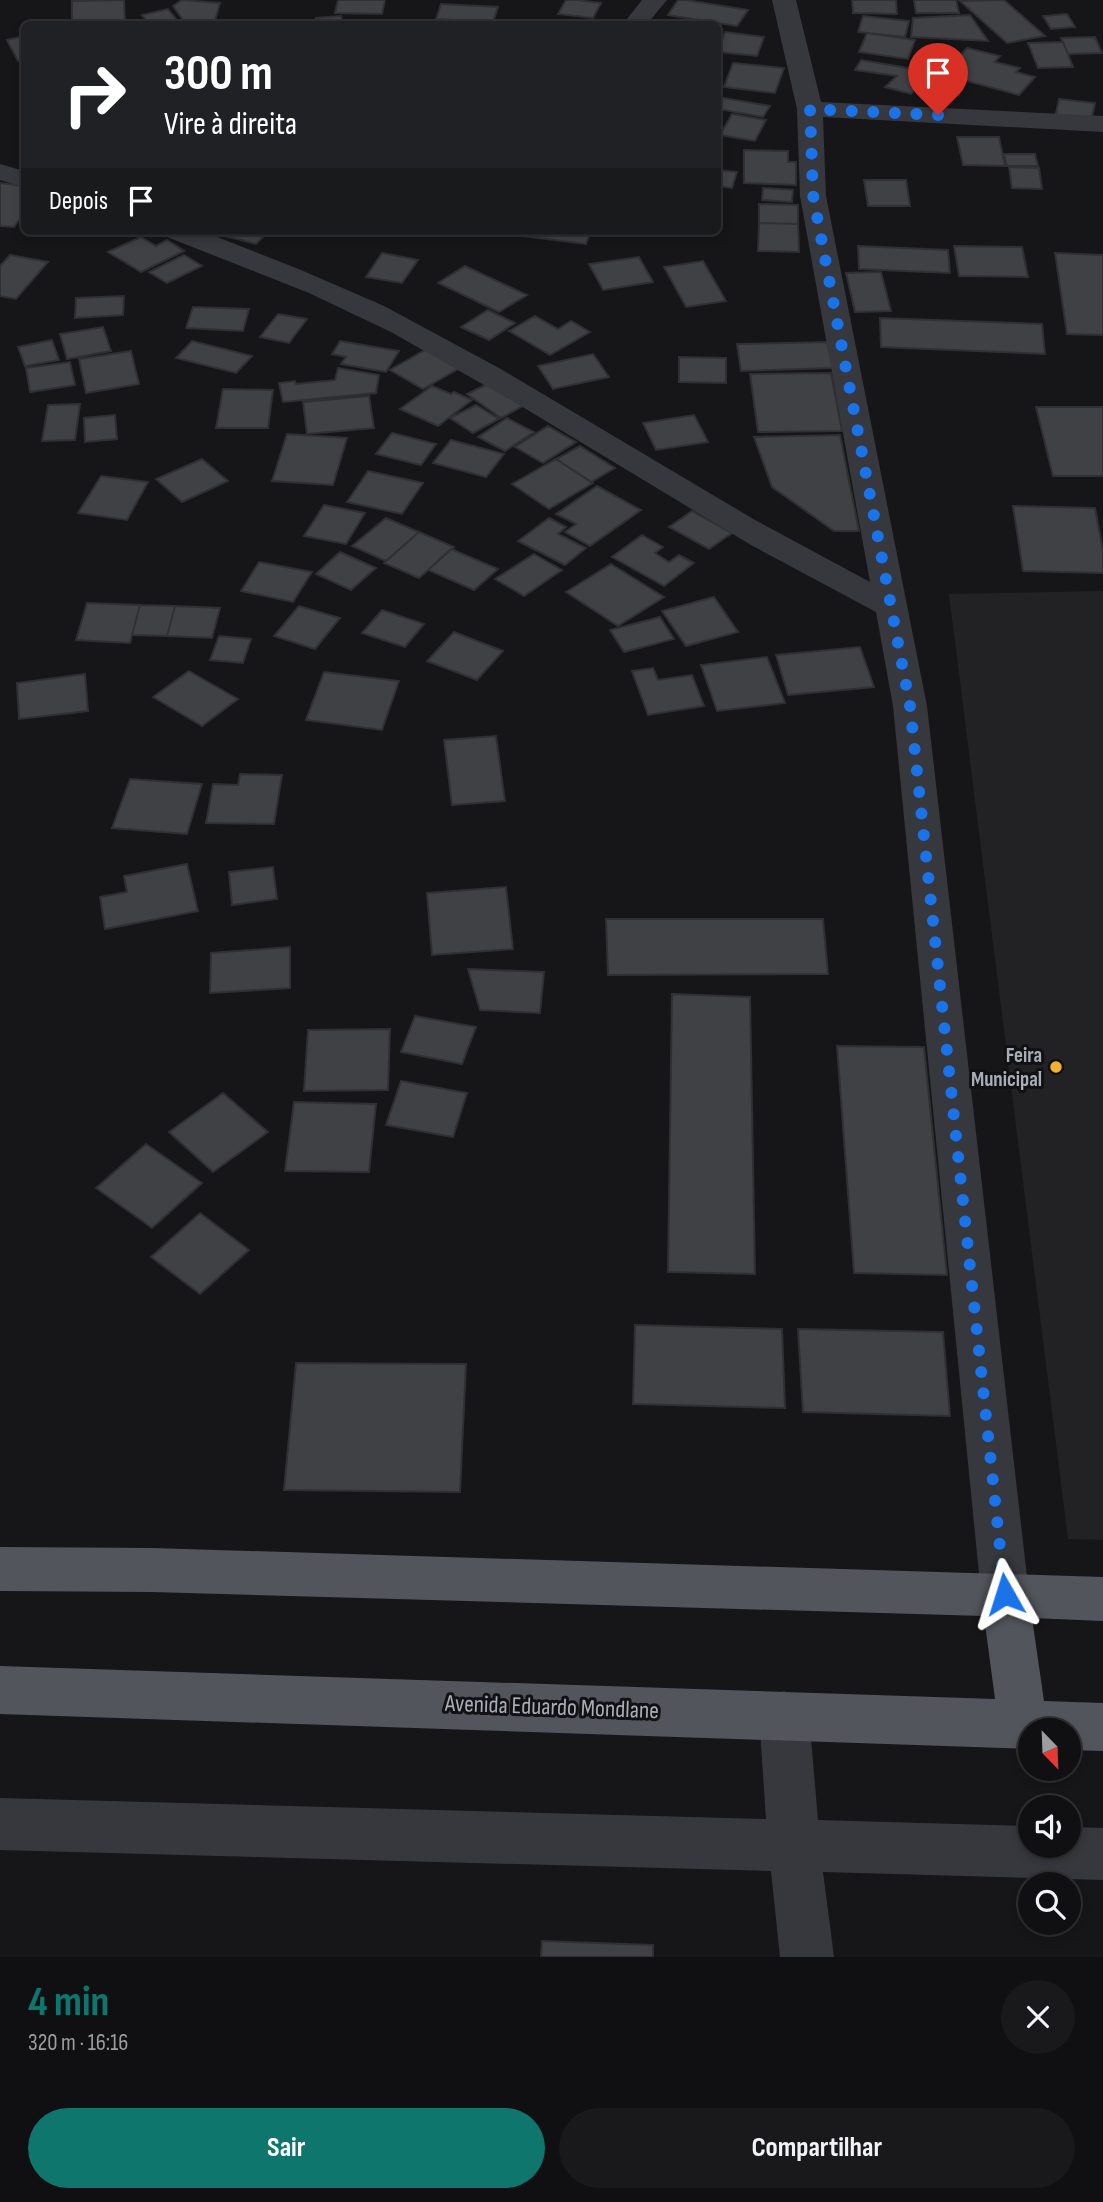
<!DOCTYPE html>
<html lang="pt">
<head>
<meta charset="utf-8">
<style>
  body { margin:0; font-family:"Sofia Sans Condensed",sans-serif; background:#19191b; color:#f1f3f6; height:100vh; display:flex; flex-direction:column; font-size:26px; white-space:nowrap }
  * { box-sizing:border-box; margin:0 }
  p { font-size:23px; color:#9c9d9f }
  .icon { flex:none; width:38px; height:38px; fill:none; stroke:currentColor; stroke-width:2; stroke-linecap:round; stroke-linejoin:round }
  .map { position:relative; height:1957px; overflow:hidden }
  .drawer { display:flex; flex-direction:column; background:#101012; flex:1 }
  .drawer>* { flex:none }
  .banner { position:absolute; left:21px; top:21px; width:700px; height:214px; border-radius:10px; box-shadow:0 4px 10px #0003,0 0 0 2px #303032; background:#202124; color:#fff; overflow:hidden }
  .needle { width:46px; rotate:157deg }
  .buttons { position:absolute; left:1018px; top:1718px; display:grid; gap:14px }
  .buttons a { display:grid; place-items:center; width:63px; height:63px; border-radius:50%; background:#101012; box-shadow:0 4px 10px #0003,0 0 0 2px #303032; font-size:35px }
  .pin { position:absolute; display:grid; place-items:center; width:60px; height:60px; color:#fff; margin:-72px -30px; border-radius:50% 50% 50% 0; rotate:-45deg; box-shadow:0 0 7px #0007 }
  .pin .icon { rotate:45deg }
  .me { position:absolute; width:77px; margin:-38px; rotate:354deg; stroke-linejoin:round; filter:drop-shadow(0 0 5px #0008) }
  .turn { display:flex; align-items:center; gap:24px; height:147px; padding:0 28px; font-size:32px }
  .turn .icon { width:91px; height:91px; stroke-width:2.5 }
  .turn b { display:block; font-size:49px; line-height:60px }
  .then { display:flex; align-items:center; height:66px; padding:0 28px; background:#0003; gap:14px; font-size:26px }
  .round { display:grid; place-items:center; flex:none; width:74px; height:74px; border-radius:37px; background:#19191b }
  .head { display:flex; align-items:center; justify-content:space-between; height:119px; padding:0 28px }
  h1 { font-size:42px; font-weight:700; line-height:52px; color:#0f766e }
  .cta { display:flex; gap:14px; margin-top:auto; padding:14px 28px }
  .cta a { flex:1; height:80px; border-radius:42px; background:#0f766e; color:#fff; font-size:28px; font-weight:700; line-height:80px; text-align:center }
  .cta a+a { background:#19191b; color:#f1f3f6 }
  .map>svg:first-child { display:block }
  .built { fill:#222225 }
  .building { fill:#404145; stroke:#303034; stroke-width:2 }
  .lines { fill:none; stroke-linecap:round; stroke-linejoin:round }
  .minor { fill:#37383d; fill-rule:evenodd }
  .major { fill:#53555c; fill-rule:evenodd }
  .route { stroke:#1a73e8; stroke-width:12; stroke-dasharray:0 21.6 }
  .poi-dot { fill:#f2b134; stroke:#111113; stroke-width:2.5 }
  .labels { text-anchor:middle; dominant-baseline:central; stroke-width:6; stroke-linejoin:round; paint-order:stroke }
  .poi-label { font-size:21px; font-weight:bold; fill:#a8adb8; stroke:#111113; text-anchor:end }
  .near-street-label { font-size:24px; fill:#a8adb8; stroke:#111113 }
</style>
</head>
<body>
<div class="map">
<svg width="1103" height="1957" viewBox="0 0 1103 1957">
  <rect width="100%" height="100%" fill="#161618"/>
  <path class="built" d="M1103,591V1540L1068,1539L949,594Z"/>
  <path class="building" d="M124,0L125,24H72V1Z
    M182,0L220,3L214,24H186L173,6Z
    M338,0H385L382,14L335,13Z
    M566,0H577L601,3L593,18L558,14Z
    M678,0H686L748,10L737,26L668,15Z
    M852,0H896L897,14L853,13Z
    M914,0H956L959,13H916Z
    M1004,0L1045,36L1007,43L960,1Z
    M441,4L498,7L493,22L436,19Z
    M168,9L180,24H149L142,15Z
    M1067,14L1075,27L1051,29L1043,16Z
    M970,15L988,41L911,37L913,18Z
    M341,16L344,24H319L316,18Z
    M863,16L909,21L905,37L858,32Z
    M499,20L545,22L544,24H498Z
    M430,22H486V24H430Z
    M725,32L764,37L757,56L718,52Z
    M867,33L915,40L908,59L859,52Z
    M24,36V59L18,61L7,40Z
    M1095,37L1102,53L1068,54L1061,38Z
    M1063,42L1073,67L1038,68L1028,43Z
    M967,48L1000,56L995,62L1020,68L1016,72L1035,77L1019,95L941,74Z
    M861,60L931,72L911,94L885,87L897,76L855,70Z
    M733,63L784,68L775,93L724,87Z
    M718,97L770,106L763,117L718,109Z
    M1059,99L1095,103L1091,122L1055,118Z
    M732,114L766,120L755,141L720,135Z
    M957,137H999L1005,166L963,165Z
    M744,150L788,151V162H796V185L744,183Z
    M1004,154H1035L1038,166H1007Z
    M1009,167L1039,168L1042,189L1012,188Z
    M718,170L737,172L732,188L718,186Z
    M864,180H906L910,206H868Z
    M0,183L24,186V213L14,227L0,226Z
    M763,188L793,190L792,202L762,200Z
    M759,204L798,205V224L759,223Z
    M759,223L798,224L799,252L758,251Z
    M225,231H269L256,244L221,235Z
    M507,231H591L586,244L506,234Z
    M141,237L156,246L167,240L184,251L141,272L108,252Z
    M858,246L948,250L950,273L859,269Z
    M954,246L1022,247L1028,277L959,276Z
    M382,253L418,260L402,283L366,277Z
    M1055,253L1103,255V335L1067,334Z
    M10,255L48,262L16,299L0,296V266Z
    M184,255L202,266L167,283L149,272Z
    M639,257L653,282L603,290L589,264Z
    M703,261L726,301L686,307L664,267Z
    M465,266L527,295L499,312L438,283Z
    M881,272L891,311L855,312L846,273Z
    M124,296L123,315L75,318L76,298Z
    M193,307L249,309L243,331L186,328Z
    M488,310L515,323L489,340L461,327Z
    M278,314L307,319L289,343L260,337Z
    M535,316L558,329L571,321L590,332L550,355L509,331Z
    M880,318L1042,324L1045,354L881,347Z
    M103,327L111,351L67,359L60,334Z
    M52,340L59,360L25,366L18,347Z
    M192,341L252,356L236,373L176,358Z
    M340,341L399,351L386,372L341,364L346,357L332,354Z
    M827,342L833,368L741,371L737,344Z
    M432,346L465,365L423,389L390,370Z
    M131,351L139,384L86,393L79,359Z
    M593,354L609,377L553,389L538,366Z
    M679,357L726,358V383L679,382Z
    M70,362L75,385L30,392L26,368Z
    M338,368L379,375L376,393L283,402L279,383L295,381L296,384L335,380Z
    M831,373L842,431L758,432L750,374Z
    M490,383L523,406L501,418L467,394Z
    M432,386L451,394L454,392L472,400L438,426L400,409Z
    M223,389L273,390L268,428H216Z
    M369,396L374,428L307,434L303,402Z
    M80,404L75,440L42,441L48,405Z
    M476,405L499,419L473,433L450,418Z
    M1036,407H1103V476H1053Z
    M115,415L117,439L85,442L84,418Z
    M694,415L708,442L656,450L643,423Z
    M507,418L534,432L505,451L478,437Z
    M548,426L576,442L543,463L515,447Z
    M392,433L436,444L421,465L376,454Z
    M287,434L347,438L333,485L272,481Z
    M840,435L859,531H834L772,487L754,437Z
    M451,440L504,454L486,477L433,463Z
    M580,446L615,468L591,482L556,459Z
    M202,459L228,481L182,502L156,479Z
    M556,459L593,483L549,509L512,484Z
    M368,471L423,483L402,514L347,502Z
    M101,476L148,482L127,520L78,513Z
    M597,486L641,510L590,546L565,532L576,524L556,514Z
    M324,505L365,513L346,544L304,536Z
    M1013,506L1095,508L1103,551V573L1023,571Z
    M692,511L732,533L709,549L669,527Z
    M386,518L419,532L386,561L352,546Z
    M549,518L566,527L558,534L586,548L565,565L518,541Z
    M419,532L454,547L419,578L384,563Z
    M642,535L663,547L655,553L669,562L679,555L694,563L664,586L612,557Z
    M451,549L498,569L474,590L428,570Z
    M340,552L376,568L351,590L316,574Z
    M534,554L562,570L524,596L495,579Z
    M259,562L312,572L293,602L241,591Z
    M611,564L664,597L618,626L566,592Z
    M714,597L738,632L686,646L662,611Z
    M87,603L140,605L130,643L76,640Z
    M140,605L175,606L167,636L132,635Z
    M175,606L220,608L212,638L167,636Z
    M299,606L340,618L315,649L274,636Z
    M382,610L424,624L405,647L362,633Z
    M660,617L674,639L624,652L610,630Z
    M454,632L503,651L477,680L427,661Z
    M219,636L251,639L243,663L210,660Z
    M860,647L874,687L788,695L776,655Z
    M767,657L785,703L717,711L701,665Z
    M653,668L658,680L692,675L704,706L648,715L632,671Z
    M189,671L238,699L202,726L153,697Z
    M324,672L399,681L382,730L306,720Z
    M85,674L88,711L19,719L17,683Z
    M496,736L505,801L452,805L444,740Z
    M240,774L282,775L274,824L206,823L213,784L238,785Z
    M130,779L202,784L187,834L112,828Z
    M187,864L198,911L105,929L100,897L127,892L124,876Z
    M273,867L277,899L232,905L229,872Z
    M506,887L513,949L432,955L427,893Z
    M606,919H823L828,974L608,975Z
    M290,947V988L210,993L211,953Z
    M468,969L544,972L540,1013L480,1010Z
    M672,994L750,997L755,1274L668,1272Z
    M415,1016L476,1027L462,1064L401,1052Z
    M390,1029L388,1090L304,1091L308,1030Z
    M837,1046L924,1047L947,1275L854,1273Z
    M401,1081L467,1093L453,1137L386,1125Z
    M223,1093L268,1132L213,1172L169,1132Z
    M294,1102L376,1104L369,1172L285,1171Z
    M146,1144L202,1183L152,1228L96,1188Z
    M200,1213L249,1250L200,1294L151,1257Z
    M635,1325L782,1329L785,1408L633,1404Z
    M798,1329L943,1332L950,1416L803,1412Z
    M296,1363L466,1364L460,1492L284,1490Z
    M542,1941L653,1945V1957H541Z"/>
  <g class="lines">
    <path class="minor" d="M642,0H667L647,24H623Z
      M772,0H796L821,102L1103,116V132L823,117L826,196L927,706L1029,1594L1022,1610L1005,1616L988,1610L981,1594L893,706L876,612L751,545L521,406L391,332L309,293L167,237L163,231H202L301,270L384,306L499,368L755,520L870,582L800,196L797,109Z
      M0,164L24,171V187L0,180Z
      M784,1691L802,1698L809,1715L818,1820L1031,1826V1846H1069V1827L1103,1828V1880L823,1872L834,1957H780L771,1871L0,1850V1798L766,1819L759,1715L766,1698Z"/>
    <path class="major" d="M0,1547L152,1548L1103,1577V1621L1032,1618L1044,1701L1103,1703V1751L1069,1750V1731H1031V1749L0,1714V1666L995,1699L984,1616L152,1592L0,1591Z"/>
  </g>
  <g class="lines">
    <path class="route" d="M938,115L810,109L813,195L910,706L1005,1594"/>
  </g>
  <circle class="poi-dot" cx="1056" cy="1067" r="7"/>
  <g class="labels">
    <g class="poi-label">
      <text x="1042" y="1055">Feira<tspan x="1042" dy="24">Municipal</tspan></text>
    </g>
    <g class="near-street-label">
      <text transform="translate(552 1707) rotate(2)">Avenida Eduardo Mondlane</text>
    </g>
  </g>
</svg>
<div class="buttons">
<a><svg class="needle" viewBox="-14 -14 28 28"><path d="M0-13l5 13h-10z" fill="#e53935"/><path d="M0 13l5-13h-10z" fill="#9c9d9f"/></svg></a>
<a><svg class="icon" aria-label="sound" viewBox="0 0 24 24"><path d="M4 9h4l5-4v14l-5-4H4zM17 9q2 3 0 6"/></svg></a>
<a><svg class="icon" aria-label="search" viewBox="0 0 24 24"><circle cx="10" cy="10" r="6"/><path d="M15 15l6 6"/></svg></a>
</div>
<div class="pin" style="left:938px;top:115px;background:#d93025"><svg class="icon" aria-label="arrive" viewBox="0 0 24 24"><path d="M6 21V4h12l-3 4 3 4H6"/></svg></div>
<svg class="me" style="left:1005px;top:1594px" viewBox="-20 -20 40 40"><path d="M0-17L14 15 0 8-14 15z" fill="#1a73e8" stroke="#fff" stroke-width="4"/></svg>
<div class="banner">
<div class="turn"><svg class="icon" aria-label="right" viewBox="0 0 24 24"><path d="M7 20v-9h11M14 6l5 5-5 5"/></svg><div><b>300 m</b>Vire à direita</div></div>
<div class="then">Depois<svg class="icon" aria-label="arrive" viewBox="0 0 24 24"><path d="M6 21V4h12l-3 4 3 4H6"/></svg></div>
</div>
</div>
<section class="drawer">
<div class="head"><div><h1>4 min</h1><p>320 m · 16:16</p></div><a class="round"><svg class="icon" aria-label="close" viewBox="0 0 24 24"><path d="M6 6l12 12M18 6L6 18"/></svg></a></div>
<div class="cta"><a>Sair</a><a>Compartilhar</a></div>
</section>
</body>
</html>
